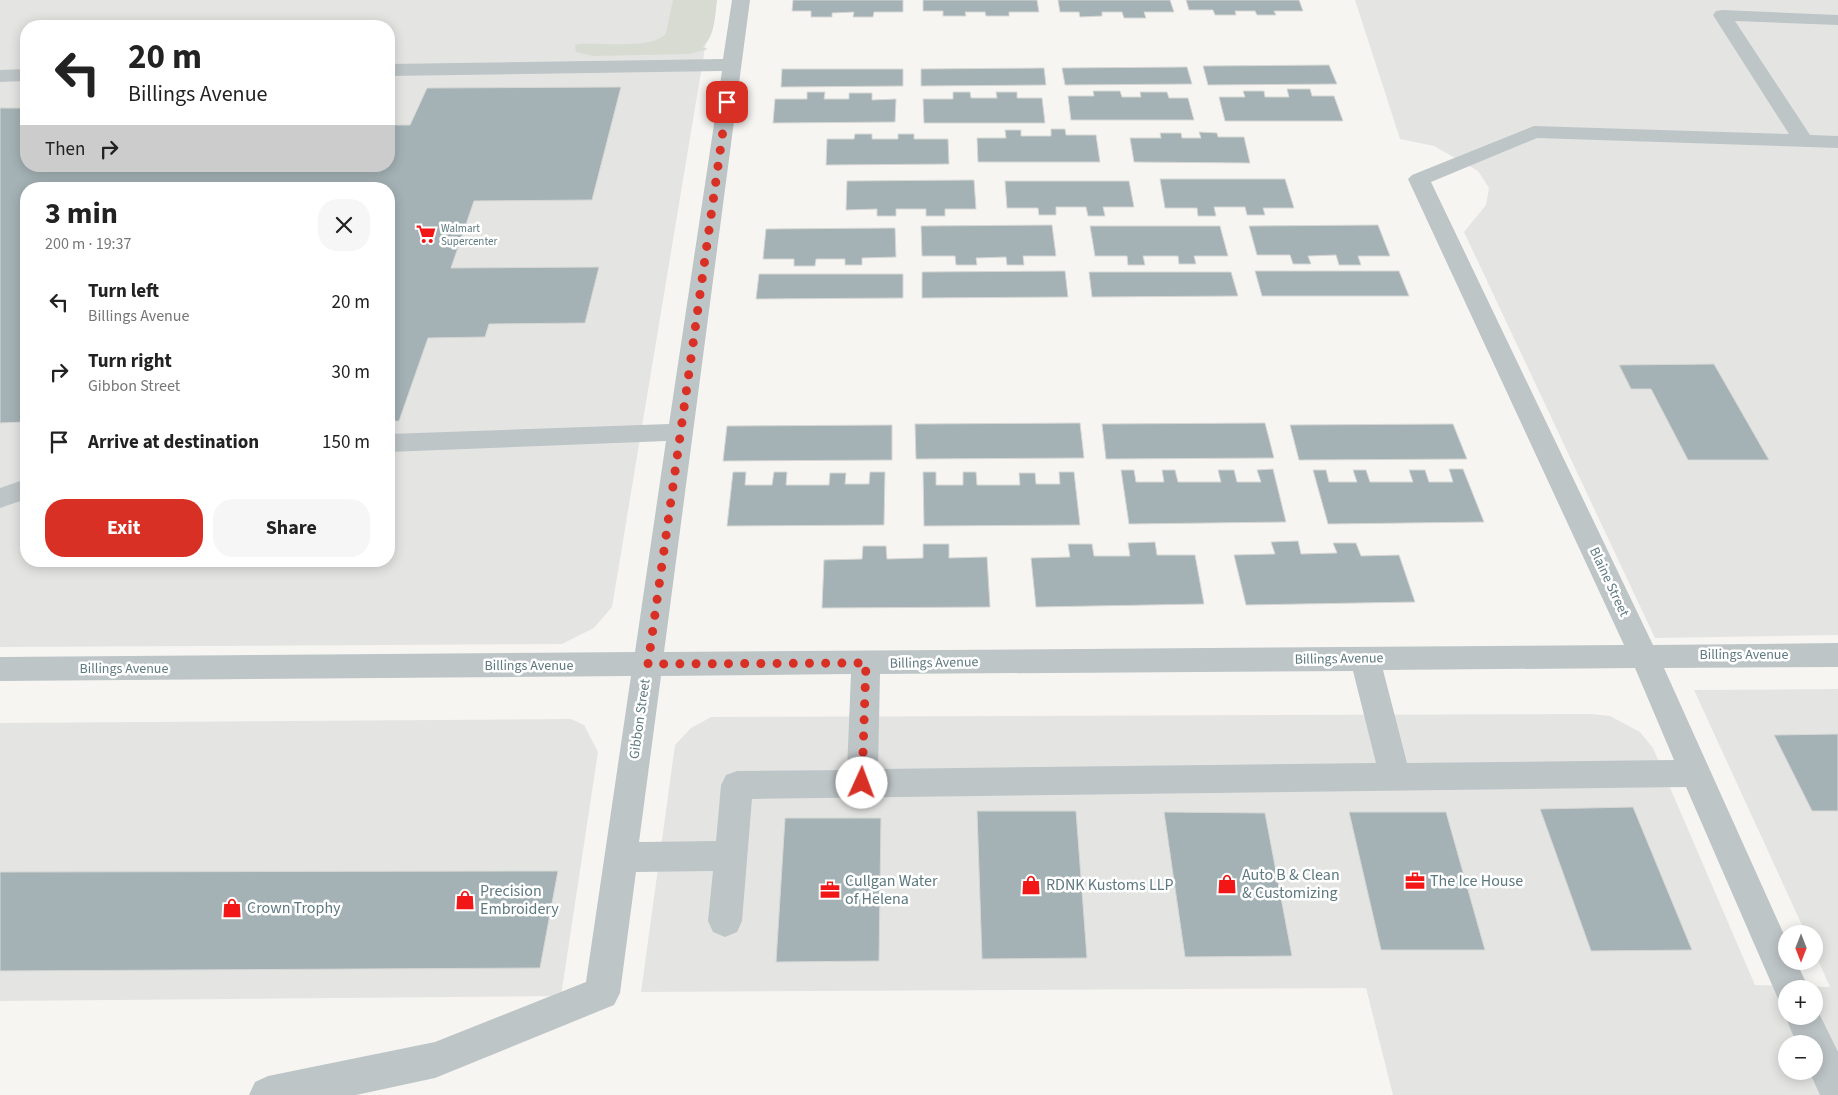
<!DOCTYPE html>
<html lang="en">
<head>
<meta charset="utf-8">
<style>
  body { margin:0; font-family:"Source Sans 3",sans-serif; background:#f6f6f6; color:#222; height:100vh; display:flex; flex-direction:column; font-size:19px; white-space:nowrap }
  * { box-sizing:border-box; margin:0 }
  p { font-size:16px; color:#767676 }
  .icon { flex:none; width:28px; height:28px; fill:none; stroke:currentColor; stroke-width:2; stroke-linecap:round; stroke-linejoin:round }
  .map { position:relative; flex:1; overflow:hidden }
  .details { position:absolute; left:20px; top:182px; width:375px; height:385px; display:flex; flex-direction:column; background:#fff; border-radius:20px; box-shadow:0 2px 12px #0003 }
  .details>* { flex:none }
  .banner { position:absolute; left:20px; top:20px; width:375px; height:152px; border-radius:20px; box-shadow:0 2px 12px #0003; background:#fff; color:#222; overflow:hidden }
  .needle { width:32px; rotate:180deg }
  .buttons { position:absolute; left:1778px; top:925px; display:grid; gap:10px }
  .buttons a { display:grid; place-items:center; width:45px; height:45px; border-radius:50%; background:#fff; box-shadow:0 2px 12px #0003; font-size:25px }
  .pin { position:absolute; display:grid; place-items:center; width:42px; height:42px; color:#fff; margin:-21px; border-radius:10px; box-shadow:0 2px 8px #0006 }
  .me { position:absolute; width:55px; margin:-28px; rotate:2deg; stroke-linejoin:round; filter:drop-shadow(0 0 4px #0008) }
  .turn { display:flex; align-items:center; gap:18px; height:105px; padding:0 25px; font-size:22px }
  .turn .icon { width:65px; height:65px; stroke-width:2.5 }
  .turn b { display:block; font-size:35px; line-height:42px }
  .then { display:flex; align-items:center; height:48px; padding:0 25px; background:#0003; gap:10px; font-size:19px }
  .round { display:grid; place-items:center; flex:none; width:52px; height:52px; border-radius:20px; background:#f6f6f6 }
  .summary { display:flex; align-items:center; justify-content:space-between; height:85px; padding:0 25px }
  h1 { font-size:30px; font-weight:700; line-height:38px }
  .cta { display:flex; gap:10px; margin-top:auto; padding:10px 25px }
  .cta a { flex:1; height:58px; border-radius:20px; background:#d93025; color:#fff; font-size:20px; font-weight:700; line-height:58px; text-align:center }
  .cta a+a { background:#f6f6f6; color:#222 }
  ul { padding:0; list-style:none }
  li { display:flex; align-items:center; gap:15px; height:70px; padding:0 25px }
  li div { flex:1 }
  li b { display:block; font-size:19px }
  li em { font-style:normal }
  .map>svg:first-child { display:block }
  .built { fill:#e4e5e3; fill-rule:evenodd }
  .green { fill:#d7dbd1 }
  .building { fill:#a4b2b5; stroke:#d7d7d5 }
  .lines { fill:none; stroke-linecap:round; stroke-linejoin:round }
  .minor { fill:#bec5c7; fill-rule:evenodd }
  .route { stroke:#d93025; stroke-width:9; stroke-dasharray:0 16.2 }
  .labels { text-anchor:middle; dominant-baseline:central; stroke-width:5; stroke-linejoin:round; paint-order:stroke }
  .far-poi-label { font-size:11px; fill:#5e7980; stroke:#fff; text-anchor:start }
  .street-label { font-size:14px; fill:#5e7980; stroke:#fff }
  .near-poi-label { font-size:16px; fill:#5e7980; stroke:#fff; text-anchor:start }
</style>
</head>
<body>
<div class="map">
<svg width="1838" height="1095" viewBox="0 0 1838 1095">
  <rect width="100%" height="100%" fill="#f6f5f2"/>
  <path class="built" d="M0,0H713L612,607L594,628L562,644L0,647ZM26,26H389V166H26ZM26,189H389V561H26Z
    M1355,0H1838V635L1655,638L1464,232L1486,205L1489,188L1478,171L1434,146L1400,139Z
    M1838,689V1095H1393L1366,988L641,992L675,745L691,728L711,717L1591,714L1610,716L1640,732L1653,748L1755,985L1830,987L1814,951V934H1806L1694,690ZM1786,989H1814V1016H1786ZM1786,1044H1814V1071H1786Z
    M571,719L584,725L598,752L561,996L0,1001V723Z"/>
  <path class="green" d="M673,0H717C715,15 715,38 702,47L708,49L690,54L593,56L576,52L575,46L578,44C599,42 654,50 666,33Z"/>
  <path class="building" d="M793,0H903V12H874L873,17H853L854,12L832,13V17H811V11H792Z
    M923,0H1037L1039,12H1009V16H986L985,12H965L966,16H943V11H923Z
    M1058,0H1170L1174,12H1144L1146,18H1124L1122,12H1102V16L1080,17L1079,12H1060Z
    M1186,0H1299L1303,11H1274L1276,15H1257L1255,11H1235L1236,15H1215L1213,10H1189Z
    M1329,65L1337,84L1208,85L1203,66Z
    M1187,67L1192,84L1065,85L1062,68Z
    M1044,68L1046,85L921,86V69Z
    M782,69H903V86L781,87Z
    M621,87L592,200L474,201L451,268L599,267L585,323L489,324L485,337L428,338L399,421H389V189H26V422L0,423V108H26V166H389V125H410L427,88Z
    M1287,89H1310L1312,96H1334L1343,121H1225L1219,97H1245L1243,91H1264L1265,97H1289Z
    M1093,91H1120L1122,97H1141L1140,92H1167L1169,98H1188L1194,120H1071L1068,96H1094Z
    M807,92H825L824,99H849V93H872V100L896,99L895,122L773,123L775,99H807Z
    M953,92H970L971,98H997L996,92H1017V98H1042L1045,123H924L923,99H953Z
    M1051,129H1065L1066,135H1096L1100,162H978L977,138H1006L1005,130H1021V136H1051Z
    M1199,132L1217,133L1218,137H1244L1250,163L1134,162L1130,138H1161L1160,133H1181L1182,138H1201Z
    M855,134H872V139H898V134H914V139H948L949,164L826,165L827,139H854Z
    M1160,179H1285L1294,208H1263L1265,215H1247L1245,207H1214L1216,216H1198L1197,208H1165Z
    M974,180L976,209H945V216H926V209H896V216H877V209L846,210L847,181Z
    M1005,181H1129L1134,207H1103L1105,216H1088L1086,207H1056V215H1039L1038,208H1007Z
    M1052,225L1056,256H1023L1024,265H1007L1006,257L976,258L977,265H956L955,256H922L921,226Z
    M1378,225L1390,256H1358L1361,265H1339L1336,255L1308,256L1311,264H1293L1290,255H1257L1249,226Z
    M1090,226H1220L1228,256H1194L1196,264H1179L1178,256H1143L1145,265H1128L1127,256H1095Z
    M895,228L896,257L862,258V265H845V259H816L815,266H794V259H763L766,229Z
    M1065,271L1068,297L922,298V272Z
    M1255,271H1399L1409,296H1262Z
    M1089,272H1231L1238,296L1092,297Z
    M759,274H903V298L756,299Z
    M1714,364L1769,460H1688L1651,389H1631L1619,365Z
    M1080,423L1084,458L916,459L915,424Z
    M1265,423L1274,458L1106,459L1102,424Z
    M1453,424L1467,459L1299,460L1290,425Z
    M892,425V460L723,461L727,426Z
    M1273,469L1286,522L1129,524L1121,470H1134L1136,482H1164L1162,470H1175L1178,482H1221L1218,470H1234L1237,482H1261L1257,470Z
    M1449,469H1463L1484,522L1328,524L1313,470H1326L1329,482H1357L1353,470H1366L1370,482H1413L1409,470H1425L1429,482H1453Z
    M733,472H746L745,485H772L774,472H787L786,485H829L830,473H846L845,484H869L870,472H885L884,525L727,526Z
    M923,472H936V485H963V472H976L977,485H1020L1019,473H1035L1036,484H1060L1059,472H1074L1080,525L924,526Z
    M1298,541L1301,554L1337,553L1333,543H1356L1361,556L1399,555L1415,602L1246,605L1234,555L1275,554L1271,542Z
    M1155,542L1157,555H1195L1204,604L1036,607L1031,558L1070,557L1068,544H1092L1094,556H1130L1128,543Z
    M923,544H949V558L987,557L990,607L822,608L824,560L862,559L863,546H886L887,559L923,558Z
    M1838,734V811H1812L1774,735Z
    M1633,807L1692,950L1591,951L1540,809Z
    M977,811H1076L1087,958L982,959Z
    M1164,812L1265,813L1292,956L1185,957Z
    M1349,812H1446L1485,950H1381Z
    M785,818H881L879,961L776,962Z
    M558,871L540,968L0,971V872Z"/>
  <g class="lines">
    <path class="minor" d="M732,0H750L664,652L1624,645L1408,179L1412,175L1534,126L1789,134L1713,15L1716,11L1722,10L1838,15V25L1735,21L1810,135L1838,136V148L1537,138L1431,182L1653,645L1838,643V667L1664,668L1786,939V961H1796L1809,989H1786V1004L1779,1001L1686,787L752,799L742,921L737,932L725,937L713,932L708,921L713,871L636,872L620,993L614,1005L435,1078L356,1095H249L255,1082L268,1076L435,1042L586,982L631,676L0,681V657L635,652L666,441L389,452V434L669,424L722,71L389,76V64L723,59ZM1635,668L1674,760L1407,763L1383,670ZM1353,671L1376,763L878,769L880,674ZM851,674L847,770L737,771L726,775L721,785L716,841L639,842L661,676Z
      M26,69V81L0,82V70Z
      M26,479V499L0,508V488Z
      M1814,1003L1838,1052V1095H1820L1809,1071H1814V1044H1797L1785,1016L1786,1013V1016H1814Z"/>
  </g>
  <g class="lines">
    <path class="route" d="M727,102L648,664L866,663L862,783"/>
  </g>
  <defs>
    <symbol id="supermarket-bare" viewBox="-9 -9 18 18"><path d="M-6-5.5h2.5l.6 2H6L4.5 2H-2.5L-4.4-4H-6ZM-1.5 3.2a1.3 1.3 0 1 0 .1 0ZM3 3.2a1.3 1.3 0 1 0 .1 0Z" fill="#f21616" stroke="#fff" stroke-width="2.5" paint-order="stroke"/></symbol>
    <symbol id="office-bare" viewBox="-9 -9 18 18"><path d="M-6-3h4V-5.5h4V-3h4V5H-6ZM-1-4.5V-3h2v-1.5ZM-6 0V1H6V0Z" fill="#f21616" stroke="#fff" stroke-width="2.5" paint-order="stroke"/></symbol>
    <symbol id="shop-bare" viewBox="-9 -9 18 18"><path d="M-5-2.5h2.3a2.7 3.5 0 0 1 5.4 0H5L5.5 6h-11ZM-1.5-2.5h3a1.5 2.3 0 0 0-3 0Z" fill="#f21616" stroke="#fff" stroke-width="2.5" paint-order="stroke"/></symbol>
  </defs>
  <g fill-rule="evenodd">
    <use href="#supermarket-bare" x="412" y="220" width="28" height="28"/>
    <use href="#office-bare" x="1401" y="867" width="28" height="28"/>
    <use href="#shop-bare" x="1213" y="870" width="28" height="28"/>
    <use href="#shop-bare" x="1017" y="871" width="28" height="28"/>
    <use href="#office-bare" x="816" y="876" width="28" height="28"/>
    <use href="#shop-bare" x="451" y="886" width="28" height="28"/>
    <use href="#shop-bare" x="218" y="894" width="28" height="28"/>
  </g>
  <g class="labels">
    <g class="far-poi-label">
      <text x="441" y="228">Walmart<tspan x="441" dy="13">Supercenter</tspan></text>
    </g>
    <g class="street-label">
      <text transform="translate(1609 582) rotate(65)">Blaine Street</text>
      <text x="1744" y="655">Billings Avenue</text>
      <text transform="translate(1339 659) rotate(-1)">Billings Avenue</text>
      <text transform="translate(934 663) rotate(-1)">Billings Avenue</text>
      <text x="529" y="666">Billings Avenue</text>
      <text x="124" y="669">Billings Avenue</text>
      <text transform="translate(640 719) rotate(-82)">Gibbon Street</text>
    </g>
    <g class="near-poi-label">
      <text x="1242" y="875">Auto B &amp; Clean<tspan x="1242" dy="18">&amp; Customizing</tspan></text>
      <text x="845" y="881">Cullgan Water<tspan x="845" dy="18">of Helena</tspan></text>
      <text x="1430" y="881">The Ice House</text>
      <text x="1046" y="885">RDNK Kustoms LLP</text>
      <text x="480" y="891">Precision<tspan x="480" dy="18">Embroidery</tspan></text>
      <text x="247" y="908">Crown Trophy</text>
    </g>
  </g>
</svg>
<div class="buttons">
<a><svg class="needle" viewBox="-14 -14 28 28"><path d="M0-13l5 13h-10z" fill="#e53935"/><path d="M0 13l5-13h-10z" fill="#767676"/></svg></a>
<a>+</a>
<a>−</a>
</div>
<div class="pin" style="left:727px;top:102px;background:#d93025"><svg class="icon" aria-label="arrive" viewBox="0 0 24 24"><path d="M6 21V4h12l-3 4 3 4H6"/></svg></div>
<svg class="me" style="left:862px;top:783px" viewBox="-20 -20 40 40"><circle r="19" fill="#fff"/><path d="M0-13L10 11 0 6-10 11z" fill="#d93025"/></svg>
<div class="banner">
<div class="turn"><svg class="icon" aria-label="left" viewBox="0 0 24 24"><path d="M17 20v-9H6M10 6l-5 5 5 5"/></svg><div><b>20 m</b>Billings Avenue</div></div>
<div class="then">Then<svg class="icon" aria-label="right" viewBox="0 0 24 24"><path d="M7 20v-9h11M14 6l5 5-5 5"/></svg></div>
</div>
<section class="details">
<div class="summary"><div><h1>3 min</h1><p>200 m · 19:37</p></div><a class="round"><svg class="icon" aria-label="close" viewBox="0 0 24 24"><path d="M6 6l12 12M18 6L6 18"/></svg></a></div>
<ul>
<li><svg class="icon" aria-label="left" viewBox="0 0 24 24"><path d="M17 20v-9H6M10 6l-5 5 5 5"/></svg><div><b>Turn left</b><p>Billings Avenue</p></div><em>20 m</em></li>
<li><svg class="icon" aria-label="right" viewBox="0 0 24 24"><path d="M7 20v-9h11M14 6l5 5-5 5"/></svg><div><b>Turn right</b><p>Gibbon Street</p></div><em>30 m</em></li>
<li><svg class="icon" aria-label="arrive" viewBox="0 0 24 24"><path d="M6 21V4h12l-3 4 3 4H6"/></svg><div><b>Arrive at destination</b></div><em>150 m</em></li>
</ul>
<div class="cta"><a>Exit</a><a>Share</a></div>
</section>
</div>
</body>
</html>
